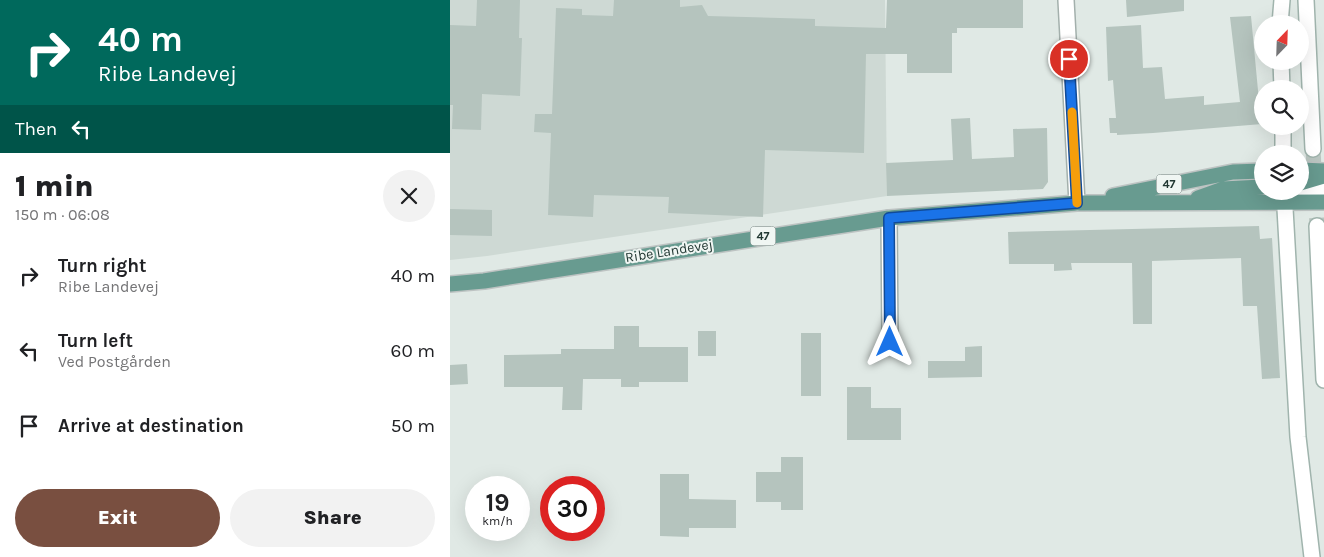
<!DOCTYPE html>
<html lang="en">
<head>
<meta charset="utf-8">
<style>
  body { margin:0; font-family:Karla,sans-serif; background:#f2f2f2; color:#202124; height:100vh; display:flex; flex-direction:column; font-size:19px; white-space:nowrap }
  * { box-sizing:border-box; margin:0 }
  p { font-size:16px; color:#757577 }
  .icon { flex:none; width:28px; height:28px; fill:none; stroke:currentColor; stroke-width:2; stroke-linecap:round; stroke-linejoin:round }
  .map { position:relative; flex:1; overflow:hidden }
  .sheet { display:flex; flex-direction:column; background:#fff; width:450px }
  .sheet>* { flex:none }
  .guide { background:#00695c; color:#fff; overflow:hidden }
  .needle { width:32px; rotate:23deg }
  .buttons { position:absolute; left:804px; top:15px; display:grid; gap:10px }
  .buttons a { display:grid; place-items:center; width:55px; height:55px; border-radius:50%; background:#fff; box-shadow:0 5px 20px #0002; font-size:25px }
  .speed { position:absolute; left:15px; top:476px; display:flex; gap:10px; font-size:25px; font-weight:700; text-align:center }
  .speed>* { display:grid; place-content:center; width:65px; height:65px; border-radius:50%; background:#fff; box-shadow:0 5px 20px #0002; line-height:1 }
  .speed small { font-size:12px; font-weight:400 }
  .speed .limit { border:8px solid #d22; background:#fff; color:#111 }
  .pin { position:absolute; display:grid; place-items:center; width:42px; height:42px; color:#fff; margin:-21px; border:2px solid #fff; border-radius:50%; box-shadow:0 1px 5px #0007 }
  .me { position:absolute; width:55px; margin:-28px; rotate:0deg; stroke-linejoin:round; filter:drop-shadow(0 0 4px #0008) }
  .turn { display:flex; align-items:center; gap:18px; height:105px; padding:0 15px; font-size:22px }
  .turn .icon { width:65px; height:65px; stroke-width:2.5 }
  .turn b { display:block; font-size:35px; line-height:42px }
  .then { display:flex; align-items:center; height:48px; padding:0 15px; background:#0003; gap:10px; font-size:19px }
  .round { display:grid; place-items:center; flex:none; width:52px; height:52px; border-radius:26px; background:#f2f2f2 }
  .summary { display:flex; align-items:center; justify-content:space-between; height:85px; padding:0 15px }
  h1 { font-size:30px; font-weight:800; line-height:38px }
  .cta { display:flex; gap:10px; margin-top:auto; padding:10px 15px }
  .cta a { flex:1; height:58px; border-radius:30px; background:#794f40; color:#fff; font-size:20px; font-weight:800; line-height:58px; text-align:center }
  .cta a+a { background:#f2f2f2; color:#202124 }
  ul { padding:0; list-style:none }
  li { display:flex; align-items:center; gap:15px; height:75px; padding:0 15px }
  li div { flex:1 }
  li b { display:block; font-size:19px }
  li em { font-style:normal }
  main { display:flex; flex:1; min-height:0 }
  .map>svg:first-child { display:block }
  .built { fill:#ced9d4 }
  .building { fill:#b5c4be }
  .lines { fill:none; stroke-linecap:round; stroke-linejoin:round }
  .secondary-tunnel { stroke:#bac6c1; stroke-width:15; stroke-dasharray:15 8; stroke-linecap:butt }
  .street-casing { stroke:#a3b0ac; stroke-width:18 }
  .secondary-casing { stroke:#a0b4ad; stroke-width:18 }
  .primary-casing { stroke:#bdc3c2; stroke-width:18 }
  .street { stroke:#fff; stroke-width:15 }
  .secondary { stroke:#fff; stroke-width:15 }
  .primary { stroke:#689b90; stroke-width:15 }
  .route-casing { stroke:#114b97; stroke-width:12 }
  .route { stroke:#1a73e8; stroke-width:9 }
  .slow { stroke:#f59e0b; stroke-width:9 }
  .labels { text-anchor:middle; dominant-baseline:central; stroke-width:4; stroke-linejoin:round; paint-order:stroke }
  .shield { fill:#f0f6f3; stroke:#60716d; stroke-width:1 }
  .shield-label { font-size:12px; font-weight:bold; fill:#223833 }
  .street-label { font-size:14px; fill:#223833; stroke:#f0f6f3 }
</style>
</head>
<body>
<main>
<section class="sheet">
<div class="guide">
<div class="turn"><svg class="icon" aria-label="right" viewBox="0 0 24 24"><path d="M7 20v-9h11M14 6l5 5-5 5"/></svg><div><b>40 m</b>Ribe Landevej</div></div>
<div class="then">Then<svg class="icon" aria-label="left" viewBox="0 0 24 24"><path d="M17 20v-9H6M10 6l-5 5 5 5"/></svg></div>
</div>
<div class="summary"><div><h1>1 min</h1><p>150 m · 06:08</p></div><a class="round"><svg class="icon" aria-label="close" viewBox="0 0 24 24"><path d="M6 6l12 12M18 6L6 18"/></svg></a></div>
<ul>
<li><svg class="icon" aria-label="right" viewBox="0 0 24 24"><path d="M7 20v-9h11M14 6l5 5-5 5"/></svg><div><b>Turn right</b><p>Ribe Landevej</p></div><em>40 m</em></li>
<li><svg class="icon" aria-label="left" viewBox="0 0 24 24"><path d="M17 20v-9H6M10 6l-5 5 5 5"/></svg><div><b>Turn left</b><p>Ved Postgården</p></div><em>60 m</em></li>
<li><svg class="icon" aria-label="arrive" viewBox="0 0 24 24"><path d="M6 21V4h12l-3 4 3 4H6"/></svg><div><b>Arrive at destination</b></div><em>50 m</em></li>
</ul>
<div class="cta"><a>Exit</a><a>Share</a></div>
</section>
<div class="map">
<svg width="874" height="557" viewBox="0 0 874 557">
  <rect width="100%" height="100%" fill="#e0e9e5"/>
  <path class="built" d="M0,0H435L437,196L37,256L0,260Z"/>
  <path class="building" d="M27,0H70L69,38H72L70,96L32,94L31,130L2,129L3,105H0V25L26,26Z
    M164,0H230V7L252,5L258,16L365,19V26L436,28L437,0H573V28H507V33H502V73H457V54H416L414,153L315,150L313,217L218,213L219,197L144,195L143,217L98,215L101,133L84,132L85,114H102L106,8L132,9V15L163,16Z
    M676,0H734V11L677,17Z
    M801,16L809,101H812V124L703,133L667,135V133H660L659,118H666L663,80L658,81L656,27L691,25L693,68L712,67L715,99L754,96V105L790,102L780,17Z
    M520,118L522,159L564,157L563,129L597,128L598,182L593,189L437,196L436,163L503,160L501,119Z
    M0,209L42,210V236L0,235Z
    M809,226L810,239L822,238L830,378L812,379L807,306H793L791,258L702,261V324H683L682,263H621L622,270L604,271V264H559L558,232Z
    M164,326H189V347H238V382H189V387H171V379H133L132,410H112L113,387H54V355L111,354V349H164Z
    M248,331H266V356H248Z
    M351,333H371V396H351Z
    M532,346V377L478,378V361H515V347Z
    M17,364L18,384L0,385V365Z
    M397,387H421V408H451V440H397Z
    M331,457H353V510H331V502H306V472H331Z
    M210,474H239V499L286,500V528H239V537L210,536Z"/>
  <g class="lines">
    <path class="secondary-tunnel" d="M863,149L867,226"/>
    <defs>
      <path id="street" d="M616,0L627,203
        M439,218L440,342"/>
      <path id="secondary" d="M856,0L863,149
        M830,24L832,0
        M831,61L832,89
        M833,126V154
        M834,191L848,437L862,557
        M841,199L874,191
        M867,226L874,380"/>
      <path id="primary" d="M850,170L874,171
        M850,183L874,176
        M663,196L783,172L812,171
        M748,198L773,189L812,187
        M0,284L34,281L439,218L627,203L874,202"/>
    </defs>
    <use href="#street" class="street-casing"/>
    <use href="#secondary" class="secondary-casing"/>
    <use href="#primary" class="primary-casing"/>
    <use href="#street" class="street"/>
    <use href="#secondary" class="secondary"/>
    <use href="#primary" class="primary"/>
  </g>
  <g class="lines">
    <defs>
      <path id="route" d="M440,342L439,218L627,203L619,59"/>
    </defs>
    <use href="#route" class="route-casing"/>
    <use href="#route" class="route"/>
    <path class="slow" d="M622,112L627,203"/>
  </g>
  <g class="labels">
    <g class="shield">
      <rect x="706.5" y="174.5" width="25" height="19" rx="4"/>
      <rect x="300.5" y="226.5" width="25" height="19" rx="4"/>
    </g>
    <g class="shield-label">
      <text x="719" y="184">47</text>
      <text x="313" y="236">47</text>
    </g>
    <g class="street-label">
      <text transform="translate(219 251) rotate(-9)">Ribe Landevej</text>
    </g>
  </g>
</svg>
<div class="buttons">
<a><svg class="needle" viewBox="-14 -14 28 28"><path d="M0-13l5 13h-10z" fill="#e53935"/><path d="M0 13l5-13h-10z" fill="#757577"/></svg></a>
<a><svg class="icon" aria-label="search" viewBox="0 0 24 24"><circle cx="10" cy="10" r="6"/><path d="M15 15l6 6"/></svg></a>
<a><svg class="icon" aria-label="layers" viewBox="0 0 24 24"><path d="M12 4l9 5-9 5-9-5zM3 14l9 5 9-5"/></svg></a>
</div>
<div class="speed"><div>19<small>km/h</small></div><div class="limit">30</div></div>
<div class="pin" style="left:619px;top:59px;background:#d93025"><svg class="icon" aria-label="arrive" viewBox="0 0 24 24"><path d="M6 21V4h12l-3 4 3 4H6"/></svg></div>
<svg class="me" style="left:440px;top:342px" viewBox="-20 -20 40 40"><path d="M0-17L14 15 0 8-14 15z" fill="#1a73e8" stroke="#fff" stroke-width="4"/></svg>
</div>
</main>
</body>
</html>
